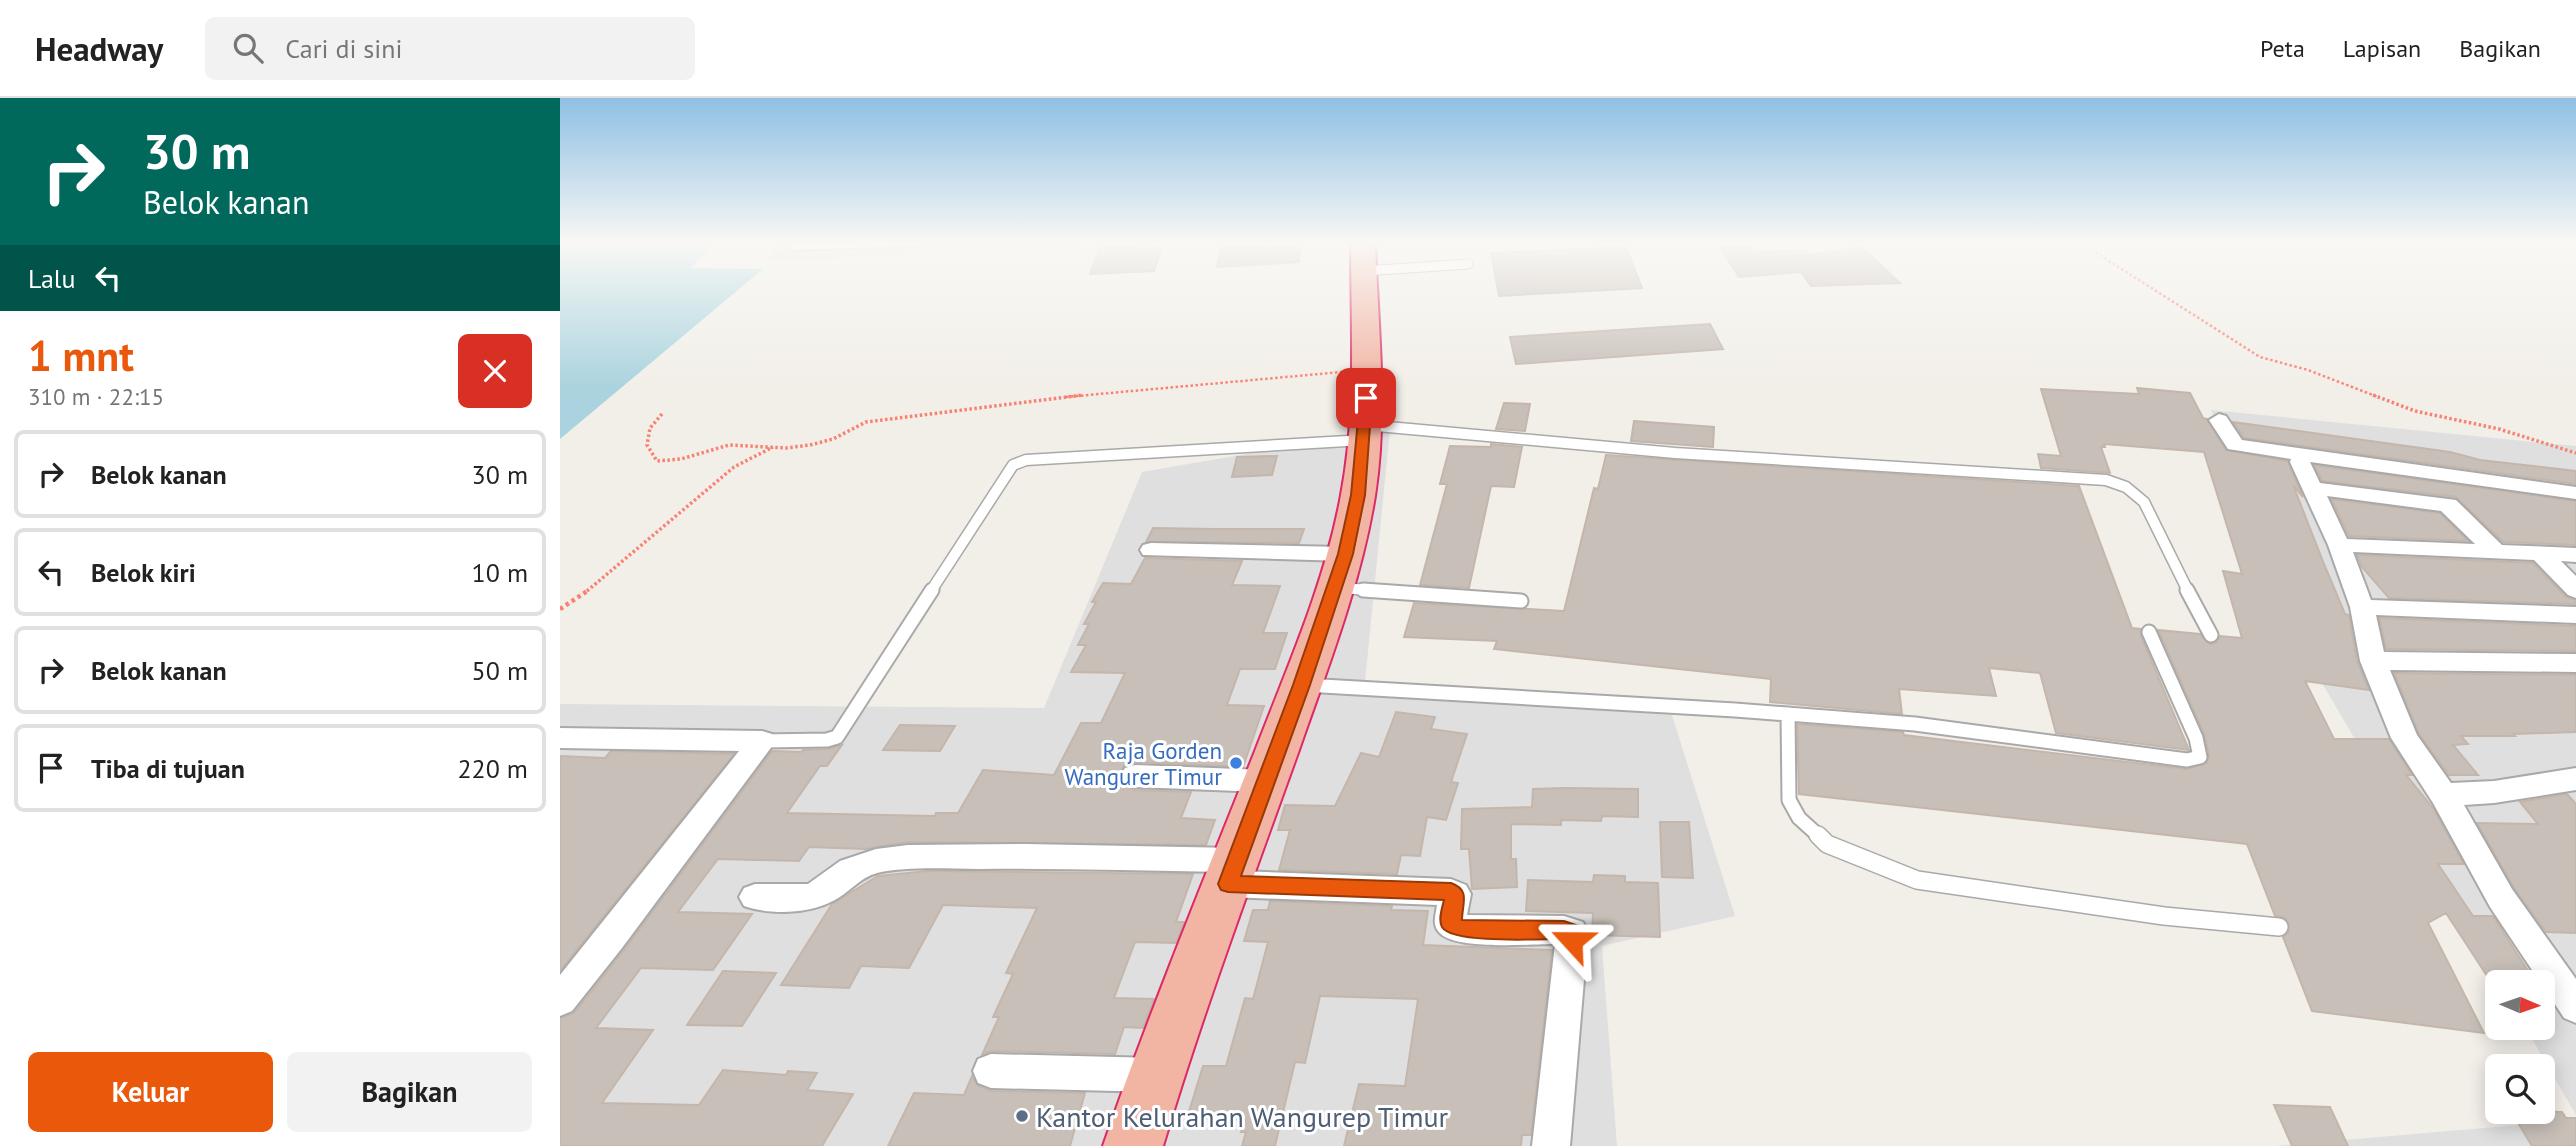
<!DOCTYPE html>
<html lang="id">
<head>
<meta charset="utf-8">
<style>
  body { margin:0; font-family:"PT Sans",sans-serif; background:#f2f2f2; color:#222; height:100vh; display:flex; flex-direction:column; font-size:26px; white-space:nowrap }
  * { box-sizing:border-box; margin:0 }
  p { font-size:23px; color:#767676 }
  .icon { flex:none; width:38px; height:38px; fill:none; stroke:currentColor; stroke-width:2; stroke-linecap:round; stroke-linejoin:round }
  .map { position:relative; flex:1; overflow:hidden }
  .panel { display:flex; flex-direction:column; background:#fff; width:560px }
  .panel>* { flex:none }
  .banner { background:#00695c; color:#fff; overflow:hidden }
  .needle { width:46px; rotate:92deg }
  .buttons { position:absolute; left:1925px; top:872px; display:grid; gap:14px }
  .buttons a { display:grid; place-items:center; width:70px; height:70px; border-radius:10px; background:#fff; box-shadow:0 4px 18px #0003; font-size:35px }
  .pin { position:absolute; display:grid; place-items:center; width:60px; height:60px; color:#fff; margin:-30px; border-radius:14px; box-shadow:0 4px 10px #0006 }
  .me { position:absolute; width:77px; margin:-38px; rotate:294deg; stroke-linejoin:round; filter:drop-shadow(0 0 5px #0008) }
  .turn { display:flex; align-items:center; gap:24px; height:147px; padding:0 28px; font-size:32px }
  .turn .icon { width:91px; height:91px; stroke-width:2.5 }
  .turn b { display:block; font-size:49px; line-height:60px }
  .then { display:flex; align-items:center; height:66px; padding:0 28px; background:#0003; gap:14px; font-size:26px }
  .round { display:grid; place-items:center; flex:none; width:74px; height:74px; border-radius:10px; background:#f2f2f2 }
  .summary { display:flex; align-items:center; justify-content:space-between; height:119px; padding:0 28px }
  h1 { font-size:42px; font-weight:700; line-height:52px; color:#ea580c }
  .button { display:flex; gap:14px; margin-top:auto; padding:14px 28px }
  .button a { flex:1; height:80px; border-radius:10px; background:#ea580c; color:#fff; font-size:28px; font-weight:700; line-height:80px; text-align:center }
  .button a+a { background:#f2f2f2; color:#222 }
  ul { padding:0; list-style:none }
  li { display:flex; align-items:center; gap:21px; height:88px; margin:0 14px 10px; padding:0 14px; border:4px solid #e0e0e0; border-radius:10px }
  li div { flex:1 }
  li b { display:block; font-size:26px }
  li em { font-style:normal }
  header { display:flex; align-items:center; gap:42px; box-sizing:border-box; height:98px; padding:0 35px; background:#fff; border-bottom:2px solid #e0e0e0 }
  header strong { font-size:33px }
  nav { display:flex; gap:38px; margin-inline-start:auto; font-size:24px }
  .search { width:490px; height:63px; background:#f2f2f2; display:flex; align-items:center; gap:18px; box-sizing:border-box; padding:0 24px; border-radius:10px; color:#767676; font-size:26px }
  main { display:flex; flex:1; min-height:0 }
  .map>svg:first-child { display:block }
  .residential { fill:#e0dfdf }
  .water { fill:#aad3df }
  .building { fill:#c7bfb8; stroke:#c4b6ab; stroke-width:2 }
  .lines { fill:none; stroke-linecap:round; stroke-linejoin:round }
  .service-far3-casing { stroke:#a9a9a9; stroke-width:11 }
  .service-far2-casing { stroke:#a9a9a9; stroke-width:13 }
  .service-far1-casing { stroke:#a9a9a9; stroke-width:17 }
  .service-casing { stroke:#a9a9a9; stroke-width:20 }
  .minor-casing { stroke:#a9a9a9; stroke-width:4 }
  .trunk-casing { stroke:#dc2a67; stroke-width:4 }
  .path-far2 { stroke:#fa8072; stroke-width:2.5; stroke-dasharray:2.5 2.5; stroke-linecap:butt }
  .path-far1 { stroke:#fa8072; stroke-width:3.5; stroke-dasharray:2.5 2.5; stroke-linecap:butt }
  .path { stroke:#fa8072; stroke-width:4.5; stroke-dasharray:3.5 3.5; stroke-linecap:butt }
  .service-far3 { stroke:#fff; stroke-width:9 }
  .service-far2 { stroke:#fff; stroke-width:10 }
  .service-far1 { stroke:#fff; stroke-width:13 }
  .service { stroke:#fff; stroke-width:17 }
  .minor { fill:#fff; fill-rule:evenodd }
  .trunk { fill:#f2b4a3; fill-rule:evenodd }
  .route { fill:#ea580c; stroke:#983908; stroke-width:2 }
  .shop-dot { fill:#3f7fe0; stroke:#fff; stroke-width:2.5 }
  .service-dot { fill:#5c6f8a; stroke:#fff; stroke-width:2.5 }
  .labels { text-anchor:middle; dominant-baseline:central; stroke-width:6; stroke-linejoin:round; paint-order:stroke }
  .shop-label { font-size:23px; fill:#366cbe; stroke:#fff; text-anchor:end }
  .near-service-label { font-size:28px; fill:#4e5e75; stroke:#fff; text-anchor:start }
</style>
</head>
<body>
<header>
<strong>Headway</strong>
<div class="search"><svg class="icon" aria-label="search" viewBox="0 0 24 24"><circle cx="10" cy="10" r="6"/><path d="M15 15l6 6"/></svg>Cari di sini</div>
<nav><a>Peta</a><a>Lapisan</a><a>Bagikan</a></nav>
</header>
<main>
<section class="panel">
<div class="banner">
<div class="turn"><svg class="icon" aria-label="right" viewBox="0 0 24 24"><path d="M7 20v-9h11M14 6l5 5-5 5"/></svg><div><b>30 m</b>Belok kanan</div></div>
<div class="then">Lalu<svg class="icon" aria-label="left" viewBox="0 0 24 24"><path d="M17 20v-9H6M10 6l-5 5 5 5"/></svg></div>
</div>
<div class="summary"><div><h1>1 mnt</h1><p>310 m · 22:15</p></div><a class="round" style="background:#d93025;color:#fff"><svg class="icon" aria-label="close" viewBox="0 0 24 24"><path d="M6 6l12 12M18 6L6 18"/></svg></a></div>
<ul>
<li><svg class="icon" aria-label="right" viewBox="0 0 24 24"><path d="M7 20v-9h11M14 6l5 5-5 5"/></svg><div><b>Belok kanan</b></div><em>30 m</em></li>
<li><svg class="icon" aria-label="left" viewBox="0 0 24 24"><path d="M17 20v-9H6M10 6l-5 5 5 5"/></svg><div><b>Belok kiri</b></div><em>10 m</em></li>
<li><svg class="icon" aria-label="right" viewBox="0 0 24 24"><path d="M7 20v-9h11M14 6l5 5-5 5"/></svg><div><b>Belok kanan</b></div><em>50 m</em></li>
<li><svg class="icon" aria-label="arrive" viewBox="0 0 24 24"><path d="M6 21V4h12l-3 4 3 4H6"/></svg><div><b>Tiba di tujuan</b></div><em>220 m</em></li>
</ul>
<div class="button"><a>Keluar</a><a>Bagikan</a></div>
</section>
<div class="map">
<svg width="2016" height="1048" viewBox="0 0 2016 1048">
  <rect width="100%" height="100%" fill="#f2efe9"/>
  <path class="residential" d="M218,144H654L208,163Z
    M1651,312L2016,348V1017L1965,929H1983V884H1938L1746,558Z
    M830,331L804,594L1112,617L1175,818L1042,848L1057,1048H0V606L484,610L582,374Z
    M2016,1022V1048H1714Z"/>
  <path class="water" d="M0,144H157L130,170L203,171L0,341Z"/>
  <path class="building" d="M542,144H581L579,151L602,149L594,173L530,176Z
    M741,144L739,164L657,169L662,145Z
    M1189,145L1195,154L1247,152L1249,157L1302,149L1340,185L1251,188L1241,174L1179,179L1159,147Z
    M1066,149L1082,190L939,198L931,155Z
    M1150,226L1163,251L956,266L950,239Z
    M1577,290L1630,295L1643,320L1647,321L1666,352L1728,363L1743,399L1733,387L1764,466L1785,516L1789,517L1797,563L1809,592L1745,583L1774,641H1829L1852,677H1846L1873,710L1904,766H1878L1913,818H1933L1975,884H1931L1886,815L1868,825L1924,935L1752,913L1723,839L1728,835L1729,825L1725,820L1715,818L1687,746L1239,696L1237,626L1343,634L1344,637L1626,671L1647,665L1649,657L1644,636L1598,532L1640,536L1650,546L1656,545L1660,538L1682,540L1663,473L1682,476L1644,354L1544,346L1545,349H1541L1550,375L1481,370L1478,356L1501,358L1481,291L1579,296Z
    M944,305L970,306L965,333L936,331Z
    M1074,323L1154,329L1153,349L1071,343Z
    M1673,324L1890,354L1920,362L2016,373V386L1684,340Z
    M931,346L962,349L954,389L931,388L909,490L860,487L887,386H880L890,348L931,349Z
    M1046,357L1519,388L1572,530L1581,531V538L1629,652L1496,635L1480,575L1429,570L1436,598L1339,591L1342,616L1210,604L1211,581L934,551L937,543L844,539L854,505L1004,513L1034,390L1038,391Z
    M717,358L712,377L672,379L677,359Z
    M1754,367L2016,403V447L1943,444L1896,399L1762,383Z
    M1771,401L1880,415L1908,443L1789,438Z
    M593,430L656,431H744L739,445L586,444Z
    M1797,457L1973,465L2006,499L2016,502V506L1829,500L1802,469Z
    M585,460L682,463L672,487L720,488L703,535H727L715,571H680L667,607L704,608L683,669L575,664L564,667L559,677L563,687L574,692L631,694L621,720L655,722L646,747L348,744L306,751L249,749L239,763L158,761L118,814L192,816L153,872L81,870L36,930L93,932L42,1005L139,1007L163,972L226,977L228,973L257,975L247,992L293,996L262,1048H0V920L14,915L64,852L212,653L241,654L243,652L268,651L282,647L267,668H260L227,715L375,718L376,715H398L423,672L494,677L521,625H541L565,575L511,574L526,547H518L529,526H524L536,504H532L543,485L571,486Z
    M1819,520L2016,528V553L1826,551Z
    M1834,575L2016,577V634L1953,636L1955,638H1901L1908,646L1893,647L1918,677H1889L1859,636Z
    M836,614L875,619L871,631L907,636L891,684L898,685L886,722L867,719L860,758L841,757L837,776L719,772L730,732H718L725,707L775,708L801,655L819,659Z
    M340,627L395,628L380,653L323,652Z
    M51,653L174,656L0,873V658L45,660Z
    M1006,690L1078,691V719L1042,718L1041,723L1001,722V727L951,726V761H956L957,789L912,791L909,751H901L902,711L972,709L973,691Z
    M2007,696L2016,706V835L1986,834L1954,790L1917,725L1978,726L1960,704Z
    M1100,724H1129L1133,780L1102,779Z
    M368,773L633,776L616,824H624L616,845L575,844L554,900L594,901L583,930L564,929L555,956L431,953L422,957L439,919H433L453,876L446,875L477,810L383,807L349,870L301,868L289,890L221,887L272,806L318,778Z
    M1034,777L1065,778V784L1098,785L1100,839L1032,837L1033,815L966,813L968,782L1033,784Z
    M710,803L832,808L831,812L868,813L863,847L992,852L971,1037H962L961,1048H784L799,986L845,988L858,901L760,898L745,965L735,964L715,1048H682L686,1034H681L685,1022L627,1020L643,968H666L685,900L693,901L708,844L684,843L693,812H708Z
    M163,873L216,875L182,928L127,927Z
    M412,978L417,987L431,993L525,995L510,1048H328L354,995L404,997Z
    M1714,1007L1770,1009L1788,1048H1732Z
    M1951,1013L2002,1014L2006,1020H2016V1048H1972Z"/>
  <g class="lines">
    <defs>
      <path id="service-far3" d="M804,173L908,166"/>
      <path id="service-far2" d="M806,327L1115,355L1546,382L1566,389L1584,404L1628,493
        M779,490L827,493
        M371,493L453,367L466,362L804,342"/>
      <path id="service-far1" d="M803,492L961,503
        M1627,492L1651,537
        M745,587L1175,612L1355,626L1627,662L1640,659L1636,640L1589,534
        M1228,616L1229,702L1239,720L1260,739
        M202,643L267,642L277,639L372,492"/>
      <path id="service" d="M1258,737L1267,746L1357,782L1604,818L1719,829"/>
      <path id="minor" d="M236,144H362L355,148L231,152L228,149Z
        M1659,316L1666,318L1682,342L2016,389V401L1750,364L1760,385L1896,402L1942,447L2016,450V464L2001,463L2016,478V500L2008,497L1974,462L1793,454L1811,502L2016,509V525L1816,517L1824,554L2016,556V574L1830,572L1857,637L1891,685L1934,683L2016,670V692L1934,705L1904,707L1952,791L2016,881V925L2004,920L1983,888V884H1980L1930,809L1873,705L1831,640L1800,563L1790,509L1768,447L1730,364L1731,361L1668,351L1649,322ZM1767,398L1881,413L1915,446L1787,441Z
        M591,445L785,449L793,451L796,456L793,461L785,463L583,457L580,452L583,447Z
        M0,630L202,633L212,636L216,643L62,850L12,913L0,918V877L179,653L0,650Z
        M575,667L704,672L714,675L718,683L714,691L704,694L575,689L565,686L561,678L565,670Z
        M466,746L677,750L688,753L692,762L688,771L680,773L891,781L906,787L911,796L907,817L1004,818L1023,824L1028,834L1010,1048H972L995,846C970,846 891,853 878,833C872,825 876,816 877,807L668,799L657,795L652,786L657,777L665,774C583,773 501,770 419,771C386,771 350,768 317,775C299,780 289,795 273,803C249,816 209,817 184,808L179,799L184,790L195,786H248L280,763L316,751L348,747Z
        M431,956L596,960L609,965L614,977L609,989L596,994L431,990L418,985L413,973L418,961Z"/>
      <path id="trunk" d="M791,144H815C818,228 828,315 815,398C801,485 768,569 739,652C692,783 643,914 603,1048H543C589,915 643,784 695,653C727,570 765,485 781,397C797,314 791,228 791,144Z"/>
    </defs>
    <use href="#service-far3" class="service-far3-casing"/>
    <use href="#service-far2" class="service-far2-casing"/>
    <use href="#service-far1" class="service-far1-casing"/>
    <use href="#service" class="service-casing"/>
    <use href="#minor" class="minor-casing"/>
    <use href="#trunk" class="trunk-casing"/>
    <path class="path-far2" d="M1519,144L1700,259L1748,272L1818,299
      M506,299L781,274"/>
    <path class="path-far1" d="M1813,297L1855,313L1939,331L2016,355
      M102,316L90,330L87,347L97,363L121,361L169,347L226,350L250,347L273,341L306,324L523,297
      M27,493L174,369L213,349"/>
    <path class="path" d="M0,511L29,492"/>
    <use href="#service-far3" class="service-far3"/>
    <use href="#service-far2" class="service-far2"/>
    <use href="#service-far1" class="service-far1"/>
    <use href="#service" class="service"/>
    <use href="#minor" class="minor"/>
    <use href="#trunk" class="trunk"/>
  </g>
  <linearGradient id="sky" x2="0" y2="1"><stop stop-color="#8fc0e4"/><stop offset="0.5" stop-color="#f9f8f5"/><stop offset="1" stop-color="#f9f8f5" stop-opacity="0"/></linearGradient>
  <rect width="2016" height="290" fill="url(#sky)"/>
  <path class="route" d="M806,296L812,300L805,397L793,456L750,587L681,778L891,785C911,792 902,806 902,822L1004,823L1019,828L1023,843L1020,849L1012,852L1005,849L1001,841C980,841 892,846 882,829C878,822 882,810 884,802L668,794L661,792L658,786L733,587L778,456L791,397L800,300Z"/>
  <circle class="shop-dot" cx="676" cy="665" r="7"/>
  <circle class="service-dot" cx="462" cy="1018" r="7"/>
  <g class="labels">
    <g class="shop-label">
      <text x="662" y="652">Raja Gorden<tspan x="662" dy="26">Wangurer Timur</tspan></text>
    </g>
    <g class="near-service-label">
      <text x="476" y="1018">Kantor Kelurahan Wangurep Timur</text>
    </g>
  </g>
</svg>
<div class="buttons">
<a><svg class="needle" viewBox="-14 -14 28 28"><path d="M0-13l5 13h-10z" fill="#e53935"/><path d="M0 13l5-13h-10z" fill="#767676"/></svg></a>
<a><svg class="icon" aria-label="search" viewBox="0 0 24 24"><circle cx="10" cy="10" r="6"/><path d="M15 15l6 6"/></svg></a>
</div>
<div class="pin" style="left:806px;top:300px;background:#d93025"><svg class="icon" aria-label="arrive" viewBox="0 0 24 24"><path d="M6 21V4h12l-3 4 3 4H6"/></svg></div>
<svg class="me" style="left:1012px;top:843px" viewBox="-20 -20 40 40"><path d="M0-17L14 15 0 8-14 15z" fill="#ea580c" stroke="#fff" stroke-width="4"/></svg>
</div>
</main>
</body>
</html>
